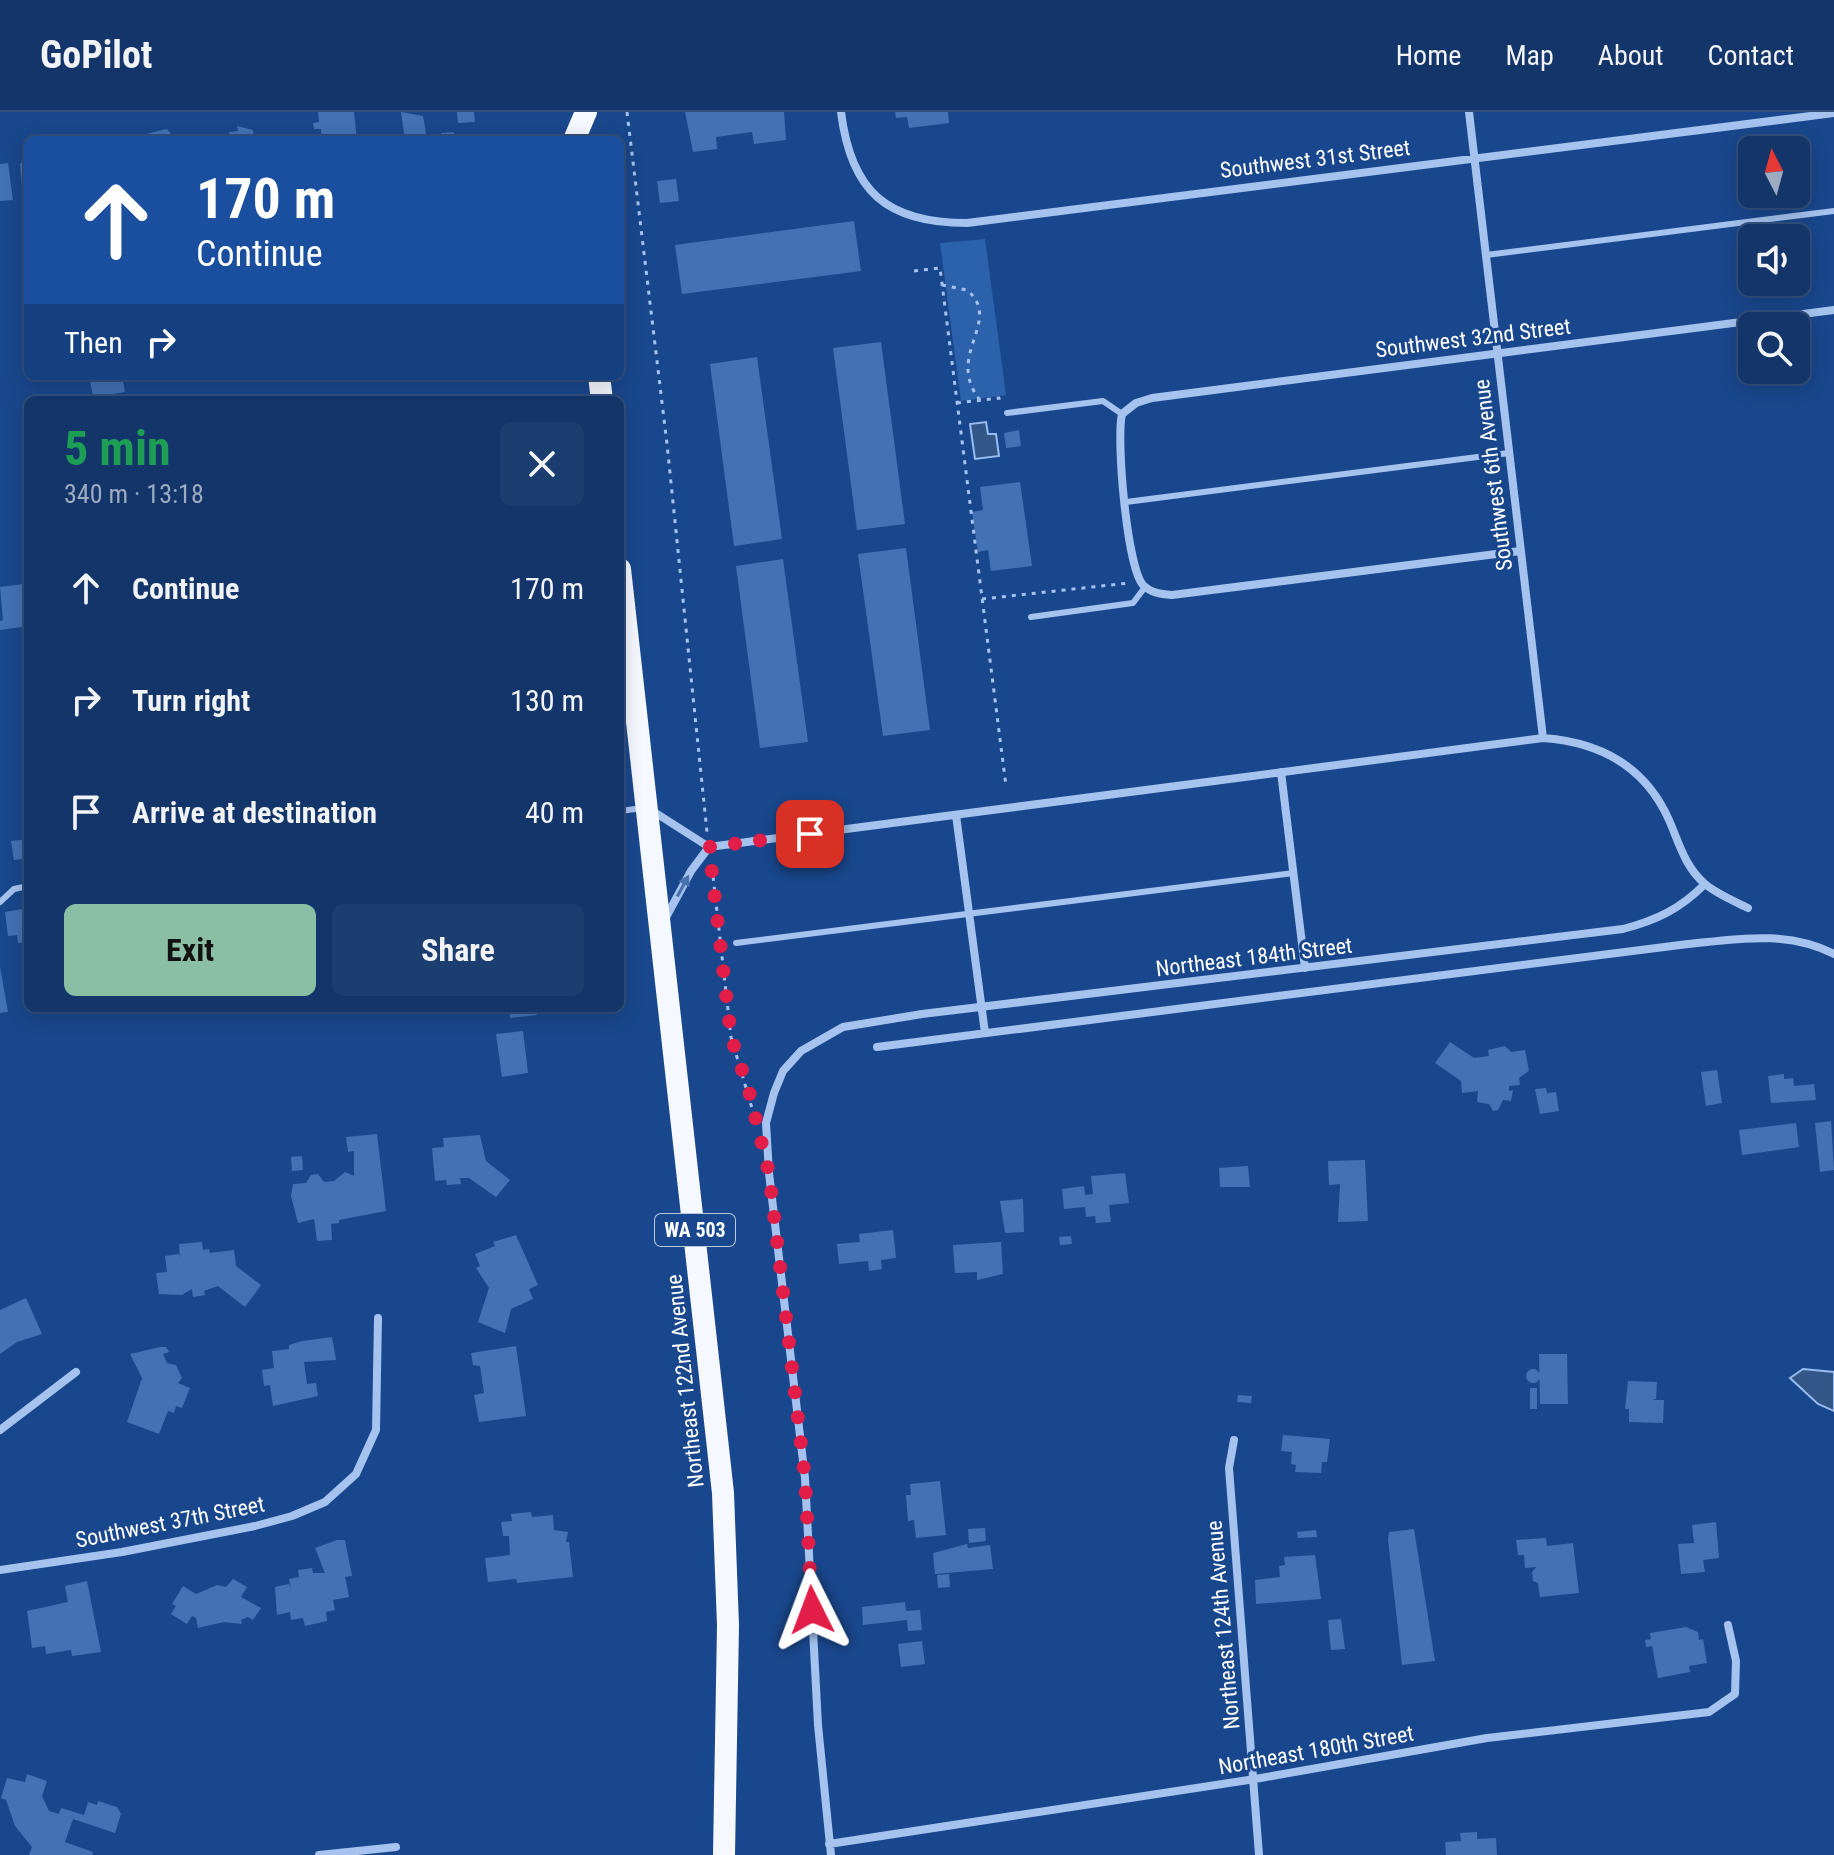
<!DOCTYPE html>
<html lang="en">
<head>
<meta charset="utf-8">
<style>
  body { margin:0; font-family:"Roboto Condensed",sans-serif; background:#1c3d70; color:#f1f3f6; height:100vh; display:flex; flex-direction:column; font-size:30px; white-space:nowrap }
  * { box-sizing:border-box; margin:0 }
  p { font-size:26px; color:#9dabc1 }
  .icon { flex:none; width:44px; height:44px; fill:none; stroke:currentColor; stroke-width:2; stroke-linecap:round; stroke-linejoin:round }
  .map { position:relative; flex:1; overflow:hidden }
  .details { position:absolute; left:24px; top:284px; width:600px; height:616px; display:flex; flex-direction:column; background:#13356a; border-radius:12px; box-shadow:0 4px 20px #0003,0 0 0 2px #32507e }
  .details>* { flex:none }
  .hud { position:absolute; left:24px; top:24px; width:600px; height:244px; border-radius:12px; box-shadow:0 4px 20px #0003,0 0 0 2px #32507e; background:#1a4fa0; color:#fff; overflow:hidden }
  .needle { width:52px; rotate:354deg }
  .fabs { position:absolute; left:1738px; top:24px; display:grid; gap:16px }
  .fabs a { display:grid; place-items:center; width:72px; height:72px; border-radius:12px; background:#13356a; box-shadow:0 4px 20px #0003,0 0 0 2px #32507e; font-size:40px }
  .pin { position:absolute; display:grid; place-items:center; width:68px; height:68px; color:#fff; margin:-34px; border-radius:16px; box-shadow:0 4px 12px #0006 }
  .me { position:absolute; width:88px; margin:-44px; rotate:357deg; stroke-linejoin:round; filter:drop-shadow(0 0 6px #0008) }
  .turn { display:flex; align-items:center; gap:28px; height:168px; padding:0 40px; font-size:36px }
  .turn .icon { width:104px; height:104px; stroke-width:2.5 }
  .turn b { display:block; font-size:56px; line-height:68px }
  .then { display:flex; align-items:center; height:76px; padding:0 40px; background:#0003; gap:16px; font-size:30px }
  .round { display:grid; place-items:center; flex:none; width:84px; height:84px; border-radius:12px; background:#1c3d70 }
  .overview { display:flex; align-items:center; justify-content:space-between; height:136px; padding:0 40px }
  h1 { font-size:48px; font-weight:700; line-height:60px; color:#1e9e55 }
  .primary-button { display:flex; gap:16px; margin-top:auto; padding:16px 40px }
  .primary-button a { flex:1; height:92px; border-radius:12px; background:#8abfa5; color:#111; font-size:32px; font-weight:700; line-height:92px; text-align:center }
  .primary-button a+a { background:#1c3d70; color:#f1f3f6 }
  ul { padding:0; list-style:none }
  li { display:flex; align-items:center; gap:24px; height:112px; padding:0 40px }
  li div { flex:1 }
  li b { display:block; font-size:30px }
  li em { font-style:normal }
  header { display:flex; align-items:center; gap:48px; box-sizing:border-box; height:112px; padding:0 40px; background:#13356a; border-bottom:2px solid #32507e }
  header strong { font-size:38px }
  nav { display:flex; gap:44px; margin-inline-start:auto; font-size:28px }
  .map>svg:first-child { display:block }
  .green { fill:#2c61ab }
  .water { fill:#335689; stroke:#97bdf0; stroke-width:2 }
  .building { fill:#4271b5 }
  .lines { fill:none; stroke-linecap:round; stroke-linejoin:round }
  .path { stroke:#a5c3ee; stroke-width:3; stroke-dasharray:4 6; stroke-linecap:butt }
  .service { stroke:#a5c3ee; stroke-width:6 }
  .minor { stroke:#a5c3ee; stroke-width:8 }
  .trunk { stroke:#f6f8ff; stroke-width:22 }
  .oneway { fill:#4a72af }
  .route { stroke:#e11d48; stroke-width:14; stroke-dasharray:0 25.2 }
  .labels { text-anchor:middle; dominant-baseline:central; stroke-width:6; stroke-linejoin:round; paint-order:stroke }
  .shield { fill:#19478d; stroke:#bac8dd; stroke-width:2 }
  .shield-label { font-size:20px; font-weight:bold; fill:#fff }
  .street-label { font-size:22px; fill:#fff; stroke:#19478d }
</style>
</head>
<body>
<header>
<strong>GoPilot</strong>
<nav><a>Home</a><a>Map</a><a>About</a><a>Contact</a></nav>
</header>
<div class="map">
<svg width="1834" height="1743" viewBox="0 0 1834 1743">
  <rect width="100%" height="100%" fill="#19478d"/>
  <path class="green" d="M985,127L1006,283L961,289L940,131Z"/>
  <path class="water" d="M986,310L988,322H996L999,344L975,347L970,312Z
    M1803,1257L1834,1260V1299L1818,1292L1790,1266Z"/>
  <path class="building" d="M318,0H354L357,28H322L321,17H314L313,11L319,10Z
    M401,0L423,4L427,27L405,28Z
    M457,0H474L475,10L458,11Z
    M685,0H784L786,28L754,32L752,20L716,25L717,37L693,40Z
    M895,0H948L949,11L909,16L907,5L896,6Z
    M237,14L253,18L254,28H230L229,20L238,19Z
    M167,17L172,23L183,24V28H147L146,22Z
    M453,20L461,28H442L441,21Z
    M28,45V72L22,73L20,52Z
    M8,51L13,88L0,89V52Z
    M676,67L679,89L660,91L657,69Z
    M854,109L861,159L682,182L675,133Z
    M881,230L905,412L857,418L833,236Z
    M757,245L782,427L734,434L710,252Z
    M89,264H122L125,280L93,285Z
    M1019,318L1021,334L1006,336L1004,321Z
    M1020,370L1032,454L991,459L988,438L978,440L972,400L983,398L980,375Z
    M906,436L930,618L883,624L858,442Z
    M783,447L808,630L760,636L736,454Z
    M24,472L28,514L0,518V509L3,508L0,475Z
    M28,727V746L14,748L11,729Z
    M28,796V830L18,831L17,823L8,824L5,800Z
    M0,855L8,900L0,901Z
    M509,896H536L537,903L510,906Z
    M523,919L528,961L502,965L496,922Z
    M1450,930L1474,946L1489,944L1488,938L1505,934L1511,940L1525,938L1529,959L1519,966L1520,973L1509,974V979L1513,978L1511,989L1503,988L1498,998L1493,999L1489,992L1477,990L1478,979L1462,981L1461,969L1435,951Z
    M1717,958L1722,991L1706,994L1701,960Z
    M1784,962V967L1793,966L1794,974L1814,972L1816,988L1771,991L1768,964Z
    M1546,976L1547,981L1556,980L1559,999L1540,1002L1535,977Z
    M1831,1009L1834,1058L1820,1060L1815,1011Z
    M1796,1011L1799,1035L1742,1043L1739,1018Z
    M377,1022L386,1099L339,1108V1111L331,1112L332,1128L317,1129L314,1107L298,1111L291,1084L293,1072L306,1071L311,1063L318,1062L324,1070L334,1069L345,1060L354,1064V1039L348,1040L346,1025Z
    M480,1023L486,1049L510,1068L496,1085L469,1066H460L461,1072L447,1073L446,1068L435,1069L432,1036L444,1035L443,1026Z
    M302,1044L303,1058L292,1059L291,1045Z
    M1365,1048L1368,1109L1338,1110L1340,1072L1329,1073L1328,1049Z
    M1248,1054L1250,1075H1220L1219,1056Z
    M1125,1061L1129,1091L1109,1093L1111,1110L1096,1111L1095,1104L1086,1105L1085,1095L1064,1097L1062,1077L1084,1074L1085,1083L1093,1082L1091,1064Z
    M1023,1087L1024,1120L1005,1121L1000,1089Z
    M893,1118L896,1146L881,1148L882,1157L869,1159L868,1149L839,1152L837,1132L860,1130L859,1122Z
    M516,1123L538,1173L529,1177L533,1187L511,1197L505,1221L478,1210L489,1176L476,1156L480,1154L475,1142L495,1134L493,1130Z
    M1071,1124L1072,1132L1060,1133L1059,1125Z
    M202,1130L203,1138L209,1137L210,1141L234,1138L236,1154L261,1173L245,1195L218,1174L204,1179L205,1183L193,1185L192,1177L182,1183L159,1182L156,1161L167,1160L165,1144L179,1142L180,1146L179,1132Z
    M1001,1130L1003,1162L977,1168V1160L955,1161L953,1133Z
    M26,1186L42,1222L17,1230L0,1242V1198Z
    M332,1225L336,1248L304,1250L307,1272L316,1271L318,1284L273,1294L270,1273L264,1274L262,1258L274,1256L272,1239L289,1237V1233L302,1229Z
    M516,1234L526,1304L479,1310L474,1283L484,1281L480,1254L473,1253L471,1241Z
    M160,1235H166L169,1240L163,1242L167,1251L176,1253L182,1266L178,1271L190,1276L182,1296L176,1294L174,1301L168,1299L159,1322L127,1310L142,1266L130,1242Z
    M1539,1242H1567L1568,1292H1540Z
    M1526 1264a7 7 0 1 1 14 0a7 7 0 1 1-14 0Z
    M1628,1269L1657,1270L1656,1287L1652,1288H1664L1663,1311L1629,1310V1297H1625Z
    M1530,1276H1537V1297H1530Z
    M1238,1283L1252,1284L1251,1291L1237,1290Z
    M1283,1323L1330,1327L1327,1350H1322L1321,1361L1295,1360L1296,1353L1291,1352L1292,1340L1281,1339Z
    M940,1369L946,1423L916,1426L914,1408L908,1409L906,1383H911L910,1372Z
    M531,1400L532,1405L553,1403L554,1418L568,1420L566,1430H569L573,1465L517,1471L516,1467L488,1470L485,1446L510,1443L509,1424H503L501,1410L512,1409L511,1402Z
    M1716,1410L1719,1446L1703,1448L1705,1460L1681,1462L1678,1432L1694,1431L1692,1413Z
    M985,1416L986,1429L969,1431L968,1417Z
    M1414,1417L1435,1549L1402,1553L1388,1428L1389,1420Z
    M1316,1418L1317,1425L1298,1426L1297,1420Z
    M1546,1426L1547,1434L1573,1431L1579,1481L1540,1485L1538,1471L1533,1469L1532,1460L1536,1455L1525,1456L1524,1443H1518L1516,1428Z
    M337,1428H345L352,1464L345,1465L349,1485L333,1488L335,1498L326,1500L327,1509L305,1514L303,1506L291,1508L290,1500L277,1503L275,1475L289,1472L291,1476L289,1467L299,1465L298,1458L312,1456L313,1461H325L315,1436Z
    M967,1432L968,1436L990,1433L993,1457L935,1462L933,1441Z
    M1315,1443L1321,1487L1256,1492L1255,1468L1280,1465L1279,1454L1285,1453L1284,1445Z
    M949,1462L950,1475L938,1476L937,1463Z
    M233,1467L247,1475L241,1485L261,1496L253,1508L248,1505L241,1508L242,1512L224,1510L198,1516L196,1506L192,1504L187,1512L171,1502L176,1494L172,1492L183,1474L196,1482L217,1473L226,1475Z
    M87,1469L101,1540L72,1544L71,1538L46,1542L45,1534L32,1536L27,1499L68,1490L65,1474Z
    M905,1490L906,1499L920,1498L922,1518L908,1519L907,1508L863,1513L862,1495Z
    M1341,1507L1345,1537L1331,1538L1328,1508Z
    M1686,1515L1698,1520L1699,1528L1703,1527L1707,1551L1689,1554L1690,1560L1658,1566L1652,1534L1646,1535L1645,1528L1651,1527L1650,1521Z
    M922,1529L925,1552L901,1555L898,1532Z
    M27,1662L47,1669L42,1684L49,1699L59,1702L61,1696L84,1703L88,1690L97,1693L98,1689L117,1695L121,1702L115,1721L73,1707L65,1730L93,1740L92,1743H29L32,1735L15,1714L6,1688L1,1686L7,1666L25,1670Z
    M1477,1720V1727L1496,1726L1497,1743H1446L1445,1730L1461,1729L1460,1721Z"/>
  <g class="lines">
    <path class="path" d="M627,0L667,332L707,720
      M914,159L940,156L1006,674
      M942,173L967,178C1004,209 944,243 980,288
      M957,291L999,286L1000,292
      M982,487L1129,471
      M712,755L731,925L754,1003"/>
    <path class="service" d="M1486,143L1834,99
      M1007,301L1103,289L1122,302
      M1126,390L1509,341
      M1031,505L1133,491L1145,475
      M620,699L643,696
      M0,790L14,777L28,774
      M736,831L1294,761"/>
    <path class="minor" d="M841,0C851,80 887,111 967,111L1834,1
      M1469,0L1543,626
      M1520,439L1172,483C1161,482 1151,481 1143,473C1127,455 1116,328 1122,302L1136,291L1152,286L1834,198
      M1281,660L1305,856
      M651,698L709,735L1543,626C1599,630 1645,654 1669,708C1679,731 1685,755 1705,772C1717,782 1734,789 1748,796
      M956,703L985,921
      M664,809L691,759L709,735
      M877,935L1688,832C1738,827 1787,818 1834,842
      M0,1318L76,1260
      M1234,1328L1229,1356L1259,1743
      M0,1458L122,1440L255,1414L292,1404L325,1390L356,1362L376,1318L378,1206
      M829,1732L1255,1667L1487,1626L1709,1600L1735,1582L1736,1549L1728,1513
      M319,1743L396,1735
      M831,1743L818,1613L805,1366L769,1061L766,1011L774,981L783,959L801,939L843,915L922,902L1623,817C1657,808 1680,797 1705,772"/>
    <path class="trunk" d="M574,28L586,0
      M599,264L602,288
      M620,457L723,1381L728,1513L724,1743"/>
  </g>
  <defs><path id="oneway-solid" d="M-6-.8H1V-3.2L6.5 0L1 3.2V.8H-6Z" transform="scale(2)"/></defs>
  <use class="oneway" href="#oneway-solid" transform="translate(683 774) rotate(-62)"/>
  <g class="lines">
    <path class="route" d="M810,722L709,735L731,925L749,979L769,1061L805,1366L812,1498"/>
  </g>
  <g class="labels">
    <rect class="shield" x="655" y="1102" width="80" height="32" rx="6"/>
    <g class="shield-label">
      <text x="695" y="1118">WA 503</text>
    </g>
    <g class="street-label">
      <text transform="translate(1315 47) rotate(-7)">Southwest 31st Street</text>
      <text transform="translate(1473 226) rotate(-7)">Southwest 32nd Street</text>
      <text transform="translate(1493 363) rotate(-97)">Southwest 6th Avenue</text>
      <text transform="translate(1254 845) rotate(-7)">Northeast 184th Street</text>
      <text transform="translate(685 1269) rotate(-96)">Northeast 122nd Avenue</text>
      <text transform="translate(170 1410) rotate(-11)">Southwest 37th Street</text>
      <text transform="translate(1223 1513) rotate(-95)">Northeast 124th Avenue</text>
      <text transform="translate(1316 1638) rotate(-10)">Northeast 180th Street</text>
    </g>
  </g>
</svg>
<div class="fabs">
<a><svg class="needle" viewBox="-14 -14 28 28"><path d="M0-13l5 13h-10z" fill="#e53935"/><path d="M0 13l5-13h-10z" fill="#9dabc1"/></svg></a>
<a><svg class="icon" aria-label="sound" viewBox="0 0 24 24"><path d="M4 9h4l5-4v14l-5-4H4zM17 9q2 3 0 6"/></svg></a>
<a><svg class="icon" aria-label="search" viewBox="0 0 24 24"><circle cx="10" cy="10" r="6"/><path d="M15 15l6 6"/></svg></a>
</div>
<div class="pin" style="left:810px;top:722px;background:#d93025"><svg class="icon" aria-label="arrive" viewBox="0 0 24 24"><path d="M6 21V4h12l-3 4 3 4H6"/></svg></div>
<svg class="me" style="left:812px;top:1498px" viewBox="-20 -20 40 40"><path d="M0-17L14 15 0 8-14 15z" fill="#e11d48" stroke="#fff" stroke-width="4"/></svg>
<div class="hud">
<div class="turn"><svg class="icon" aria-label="ahead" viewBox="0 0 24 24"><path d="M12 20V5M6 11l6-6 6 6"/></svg><div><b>170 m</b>Continue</div></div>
<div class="then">Then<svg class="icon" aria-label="right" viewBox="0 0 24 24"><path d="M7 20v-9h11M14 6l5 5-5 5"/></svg></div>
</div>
<section class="details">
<div class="overview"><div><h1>5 min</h1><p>340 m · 13:18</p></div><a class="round"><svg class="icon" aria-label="close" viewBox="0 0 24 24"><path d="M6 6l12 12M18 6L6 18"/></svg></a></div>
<ul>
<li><svg class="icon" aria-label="ahead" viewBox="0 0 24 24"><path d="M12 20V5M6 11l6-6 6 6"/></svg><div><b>Continue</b></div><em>170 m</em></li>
<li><svg class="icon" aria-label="right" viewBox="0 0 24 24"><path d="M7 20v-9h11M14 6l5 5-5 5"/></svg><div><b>Turn right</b></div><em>130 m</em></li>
<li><svg class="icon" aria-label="arrive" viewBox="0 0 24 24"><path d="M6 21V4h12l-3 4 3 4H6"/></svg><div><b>Arrive at destination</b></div><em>40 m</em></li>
</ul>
<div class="primary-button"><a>Exit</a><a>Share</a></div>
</section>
</div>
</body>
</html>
